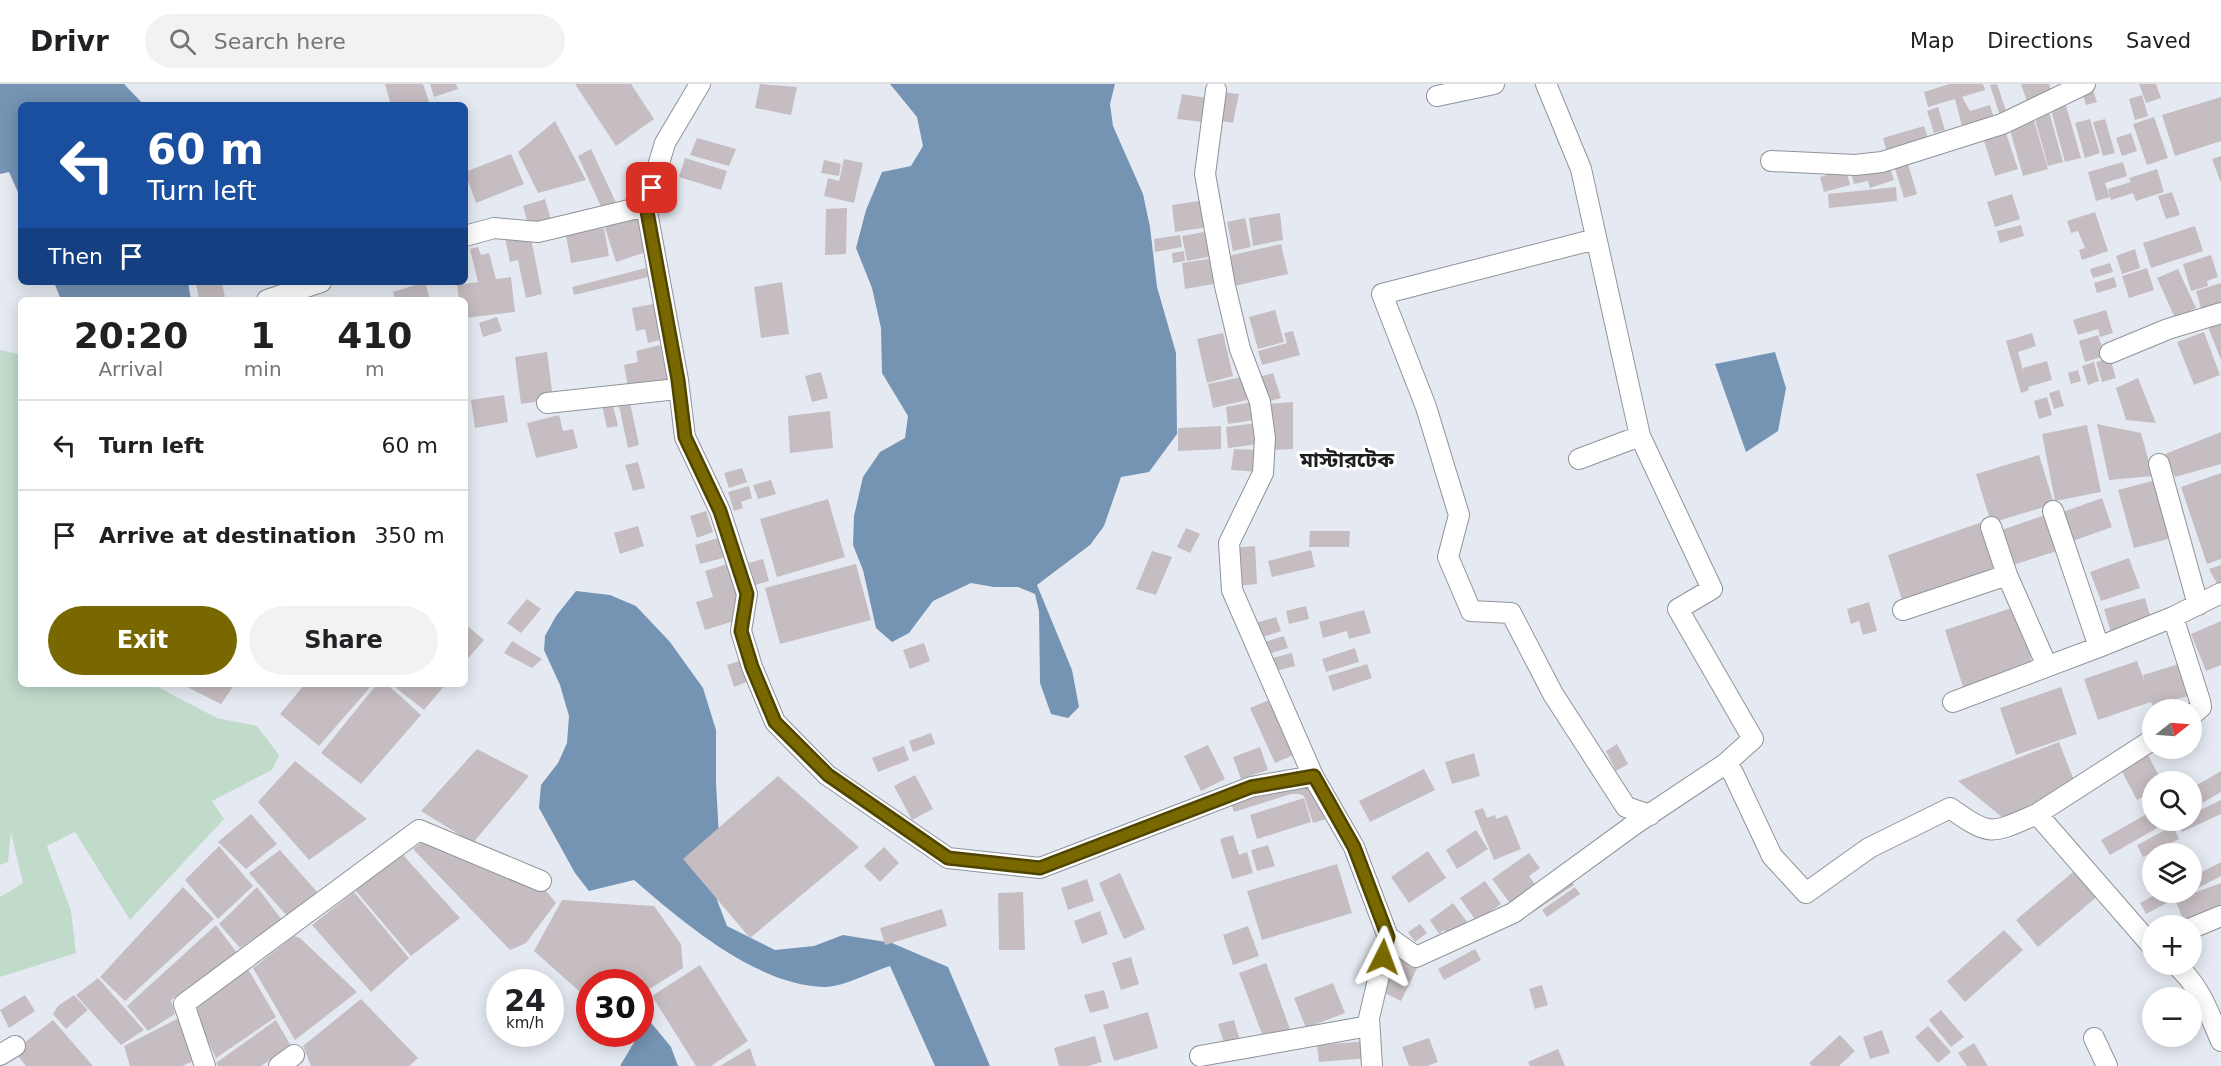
<!DOCTYPE html>
<html lang="en">
<head>
<meta charset="utf-8">
<style>
  body { margin:0; font-family:"DejaVu Sans","Noto Sans Bengali",sans-serif; background:#f2f2f2; color:#202124; height:100vh; display:flex; flex-direction:column; font-size:22px; white-space:nowrap }
  * { box-sizing:border-box; margin:0 }
  p { font-size:20px; color:#757577 }
  .icon { flex:none; width:33px; height:33px; fill:none; stroke:currentColor; stroke-width:2; stroke-linecap:round; stroke-linejoin:round }
  .map { position:relative; flex:1; overflow:hidden }
  .drawer { position:absolute; left:18px; top:213px; width:450px; height:390px; display:flex; flex-direction:column; background:#fff; border-radius:9px; box-shadow:0 3px 15px #0003 }
  .drawer>* { flex:none }
  .banner { position:absolute; left:18px; top:18px; width:450px; height:183px; border-radius:9px; box-shadow:0 3px 15px #0003; background:#1a4fa0; color:#fff; overflow:hidden }
  .needle { width:39px; rotate:73deg }
  .tools { position:absolute; left:2142px; top:615px; display:grid; gap:12px }
  .tools a { display:grid; place-items:center; width:60px; height:60px; border-radius:50%; background:#fff; box-shadow:0 3px 15px #0003; font-size:30px }
  .speed { position:absolute; left:486px; top:885px; display:flex; gap:12px; font-size:30px; font-weight:700; text-align:center }
  .speed>* { display:grid; place-content:center; width:78px; height:78px; border-radius:50%; background:#fff; box-shadow:0 3px 15px #0003; line-height:1 }
  .speed small { font-size:15px; font-weight:400 }
  .speed .limit { border:9px solid #d22; background:#fff; color:#111 }
  .pin { position:absolute; display:grid; place-items:center; width:51px; height:51px; color:#fff; margin:-26px; border-radius:12px; box-shadow:0 3px 9px #0006 }
  .me { position:absolute; width:66px; margin:-33px; rotate:3deg; stroke-linejoin:round; filter:drop-shadow(0 0 4px #0008) }
  .turn { display:flex; align-items:center; gap:21px; height:126px; padding:0 30px; font-size:27px }
  .turn .icon { width:78px; height:78px; stroke-width:2.5 }
  .turn b { display:block; font-size:42px; line-height:51px }
  .then { display:flex; align-items:center; height:57px; padding:0 30px; background:#0003; gap:12px; font-size:22px }
  .eta { display:flex; justify-content:space-evenly; align-items:center; height:102px; text-align:center }
  .eta b { font-size:36px; font-weight:800; line-height:42px }
  .cta { display:flex; gap:12px; margin-top:auto; padding:12px 30px }
  .cta a { flex:1; height:69px; border-radius:36px; background:#796800; color:#fff; font-size:24px; font-weight:800; line-height:69px; text-align:center }
  .cta a+a { background:#f2f2f2; color:#202124 }
  ul { padding:0; list-style:none }
  li { display:flex; align-items:center; gap:18px; height:90px; padding:0 30px; border-top:2px solid #e0e0e0 }
  li div { flex:1 }
  li b { display:block; font-size:22px }
  li em { font-style:normal }
  header { display:flex; align-items:center; gap:36px; box-sizing:border-box; height:84px; padding:0 30px; background:#fff; border-bottom:2px solid #e0e0e0 }
  header strong { font-size:28px }
  nav { display:flex; gap:33px; margin-inline-start:auto; font-size:21px }
  .search { width:420px; height:54px; background:#f2f2f2; display:flex; align-items:center; gap:15px; box-sizing:border-box; padding:0 21px; border-radius:33px; color:#757577; font-size:22px }
  .map>svg:first-child { display:block }
  .green { fill:#c1dbcb }
  .water { fill:#7593b3 }
  .building { fill:#c5bdc2 }
  .lines { fill:none; stroke-linecap:round; stroke-linejoin:round }
  .minor-casing { stroke:#8f949a; stroke-width:22 }
  .minor { stroke:#fff; stroke-width:20 }
  .route-casing { stroke:#4f4400; stroke-width:15 }
  .route { stroke:#796800; stroke-width:10 }
  .labels { text-anchor:middle; dominant-baseline:central; stroke-width:6; stroke-linejoin:round; paint-order:stroke }
  .quarter-label { font-size:21px; font-weight:bold; fill:#1c1e20; stroke:#fff }
</style>
</head>
<body>
<header>
<strong>Drivr</strong>
<div class="search"><svg class="icon" aria-label="search" viewBox="0 0 24 24"><circle cx="10" cy="10" r="6"/><path d="M15 15l6 6"/></svg>Search here</div>
<nav><a>Map</a><a>Directions</a><a>Saved</a></nav>
</header>
<div class="map">
<svg width="2221" height="982" viewBox="0 0 2221 982">
  <rect width="100%" height="100%" fill="#e5eaf2"/>
  <path class="green" d="M0,266L21,271V600H152L217,634L257,642L279,671L272,686L212,717L224,735L130,836L75,748L47,762L71,827L76,869L0,893V813L23,799L11,749L8,778L0,781Z"/>
  <path class="water" d="M0,0H124L144,21H21V115L9,88L0,90Z
    M890,0H1115L1110,20L1113,42L1143,110L1150,143L1157,203L1176,269L1177,350L1149,388L1121,393L1104,442L1090,461L1037,501L1072,586L1079,623L1068,634L1051,630L1040,599L1039,527L1035,510L1018,503H994L971,499L933,517L909,549L892,558L876,544L863,486L853,461L854,432L863,393L880,368L905,354L908,332L882,289L881,244L872,204L856,164L866,126L882,88L911,82L923,62L917,33Z
    M54,198H188L191,216H61Z
    M1775,268L1786,304L1778,347L1746,368L1715,280Z
    M576,507L610,511L636,522L670,558L703,604L716,646V699L721,788L717,816L727,842L775,866L814,862L843,851L892,859L948,883L990,982H935L890,882C874,887 840,904 824,903C756,901 684,839 634,796L589,807L575,789L539,724L541,701L558,679L567,659L569,632L560,601L544,566L545,552L556,532Z
    M648,935L671,963L678,982H620Z"/>
  <path class="building" d="M385,0H423L430,21H391Z
    M430,0H456L458,5L434,13Z
    M575,0H631L654,35L616,62Z
    M760,0L797,3L791,31L755,24Z
    M1949,0H1983L1985,6L1962,13L1970,27L1990,21L1995,37L1963,46L1955,15L1928,23L1924,8Z
    M1997,0L2007,30L2000,32L1990,1Z
    M2021,0H2049L2053,11L2028,21Z
    M2091,0L2097,18L2086,21L2081,4Z
    M2139,0H2156L2161,14L2146,19Z
    M1221,8L1239,10L1233,39L1215,36Z
    M1182,10L1207,14L1202,38L1177,35Z
    M2142,11L2148,32L2135,36L2129,15Z
    M2221,13V57L2175,72L2162,31Z
    M2065,18L2081,74L2065,78L2050,22Z
    M1938,23L1945,46L1934,49L1927,27Z
    M2048,24L2063,78L2048,82L2033,28Z
    M2033,33L2048,85L2023,92L2008,39Z
    M2154,33L2168,74L2147,81L2133,40Z
    M2090,35L2100,69L2085,74L2075,39Z
    M2105,35L2115,69L2103,72L2093,38Z
    M555,37L586,96L538,109L518,68Z
    M1924,42L1930,60L1888,72L1883,54Z
    M2004,43L2018,85L1995,92L1982,50Z
    M2131,49L2137,67L2122,72L2116,54Z
    M697,54L736,65L729,82L690,71Z
    M591,65L618,123L604,129L578,72Z
    M511,70L524,100L476,119L465,88Z
    M2221,72V99L2212,75Z
    M685,74L727,87L721,106L679,93Z
    M1906,74L1917,110L1904,114L1893,78Z
    M844,75L863,79L854,119L824,112L828,94L839,97Z
    M824,76L841,80L839,92L821,89Z
    M2123,78L2127,92L2105,99L2110,113L2096,117L2088,88Z
    M1889,81L1894,96L1870,104L1868,97L1854,100L1851,88Z
    M1846,85L1850,101L1824,108L1820,93Z
    M2157,85L2164,108L2136,117L2133,109L2111,116L2108,105L2131,98L2129,94Z
    M1896,103L1897,117L1829,124L1828,110Z
    M2172,108L2180,131L2166,135L2158,112Z
    M2012,110L2020,135L1995,143L1987,118Z
    M545,115L553,143L529,144L523,122Z
    M1205,116L1209,143L1175,148L1172,121Z
    M847,124L846,170L825,171L826,125Z
    M2095,128L2108,167L2082,176L2079,166L2085,164L2078,147L2071,149L2067,137Z
    M640,129L652,166L616,178L604,141Z
    M1280,129L1283,156L1253,162L1249,134Z
    M1245,134L1251,163L1233,167L1227,138Z
    M2021,141L2024,152L2000,159L1997,147Z
    M2195,142L2203,167L2151,184L2143,159Z
    M604,144L609,172L571,179L566,151Z
    M1209,147L1213,172L1187,177L1182,152Z
    M530,149L542,210L526,214L518,176L510,178L505,154Z
    M1180,151L1182,163L1155,168L1154,155Z
    M1281,160L1288,190L1230,203L1224,173Z
    M478,163L481,171L489,169L496,195L511,193L515,228L465,234V216H459L457,201L478,198L470,165Z
    M2135,165L2140,184L2122,190L2116,172Z
    M1184,167L1185,177L1173,179L1172,169Z
    M2211,171L2218,193L2207,197L2208,202L2191,207L2183,180Z
    M1215,174L1219,199L1185,205L1182,179Z
    M2110,179L2113,188L2093,194L2090,185Z
    M646,184L648,193L574,211L572,203Z
    M2147,184L2154,206L2129,214L2122,192Z
    M2178,185L2196,224L2175,234L2157,194Z
    M2114,193L2117,203L2097,209L2094,199Z
    M196,198H222L225,214L199,216Z
    M425,198L430,216H395L393,208Z
    M782,198L789,250L761,254L754,203Z
    M2221,199V221L2202,227L2196,207Z
    M653,220L660,256L648,259L645,245L636,247L632,224Z
    M1275,226L1284,258L1258,265L1249,233Z
    M2106,226L2113,249L2100,253L2098,245L2078,251L2073,236Z
    M497,233L502,247L483,253L479,239Z
    M2221,238V276L2208,243Z
    M1293,247L1300,271L1262,281L1258,267L1287,259L1284,249Z
    M2204,248L2220,291L2194,301L2177,258Z
    M1223,249L1233,292L1207,299L1197,255Z
    M2032,249L2036,262L2018,268L2024,290L2023,284L2047,277L2052,296L2028,303L2029,306L2021,309L2006,257Z
    M2098,251L2105,272L2085,278L2079,257Z
    M660,261L668,300L629,308L624,281L638,278L636,267Z
    M547,268L553,315L521,320L515,273Z
    M2110,274L2116,294L2102,298L2096,278Z
    M2094,278L2099,297L2088,301L2082,282Z
    M2078,286L2081,297L2071,300L2068,289Z
    M821,288L828,314L812,318L805,292Z
    M1273,289L1281,314L1263,319L1256,294Z
    M1242,293L1247,316L1213,324L1208,300Z
    M2138,294L2156,339L2126,336L2116,304Z
    M2059,306L2064,322L2054,325L2049,309Z
    M504,311L508,338L475,344L471,316Z
    M2047,313L2052,331L2039,335L2034,317Z
    M629,314L639,361L628,364L618,317Z
    M1257,317L1260,335L1228,340L1226,323Z
    M612,318L618,342L607,344L602,321Z
    M1293,318V365L1267,366L1268,320Z
    M830,327L833,364L790,369L788,332Z
    M559,331L563,347L573,345L578,364L536,374L527,339Z
    M1257,339L1259,360L1228,364L1226,343Z
    M2097,340L2141,349L2153,392L2109,396Z
    M2087,341L2101,408L2055,417L2042,350Z
    M1221,342V365L1178,367V344Z
    M2221,348V380L2175,393L2165,370Z
    M1234,365L1261,366L1259,388L1231,386Z
    M2039,371L2054,420L1991,439L1976,390Z
    M638,378L645,404L633,407L625,381Z
    M742,384L747,398L729,404L724,389Z
    M2221,389V475L2207,480L2181,403Z
    M771,396L776,410L758,415L753,401Z
    M2156,396L2172,454L2134,464L2118,406Z
    M749,402L752,414L741,418L743,424L734,427L728,408Z
    M2102,414L2112,443L2073,457L2063,428Z
    M828,415L845,473L777,493L760,435Z
    M706,427L713,448L697,454L690,432Z
    M2048,430L2060,466L2007,483L1996,448Z
    M1985,437L2001,484L1902,516L1888,471Z
    M638,442L644,462L620,470L614,449Z
    M1186,444L1200,450L1190,469L1177,463Z
    M1310,447H1350L1349,463H1309Z
    M721,453L727,473L700,480L695,461Z
    M1255,462L1257,500L1235,502L1233,464Z
    M1311,466L1315,483L1272,493L1268,477Z
    M1152,467L1172,473L1156,511L1136,505Z
    M2129,474L2140,504L2101,517L2090,488Z
    M763,475L769,497L755,501L749,479Z
    M734,478L743,502L735,505L744,534L705,546L696,518L713,513L705,487Z
    M856,480L871,536L780,560L765,504Z
    M2221,481V507L2209,485Z
    M2145,514L2155,548L2114,559L2104,525Z
    M527,515L541,525L521,549L507,539Z
    M1869,518L1877,547L1863,551L1859,537L1851,540L1847,525Z
    M1306,522L1309,535L1289,540L1286,527Z
    M2015,523L2034,584L1964,606L1945,546Z
    M1364,526L1371,549L1349,555L1347,547L1323,554L1319,538Z
    M1276,533L1281,547L1257,555L1252,540Z
    M2221,537V581L2206,587L2191,550Z
    M465,540L484,556L465,578Z
    M1284,552L1288,564L1265,571L1261,559Z
    M512,557L542,575L532,584L504,569Z
    M924,559L930,577L910,585L903,566Z
    M1355,564L1359,578L1326,588L1322,575Z
    M1292,569L1295,582L1276,587L1272,574Z
    M742,576L749,597L734,603L727,581Z
    M2137,577L2145,599L2143,591L2185,578L2195,610L2153,622L2151,618L2098,636L2084,595Z
    M1367,580L1372,594L1333,607L1328,592Z
    M181,600H235L221,620Z
    M305,600H373L319,662L280,630Z
    M377,600H387L421,631L361,700L321,669Z
    M391,600H446L424,626Z
    M2061,603L2077,650L2016,671L2000,624Z
    M1281,611L1305,666L1275,679L1250,624Z
    M931,649L935,660L913,668L909,657Z
    M2059,658L2077,704L2003,734L1958,697Z
    M1617,660L1628,680L1616,687L1606,667Z
    M1208,661L1225,695L1201,707L1184,672Z
    M904,662L909,676L878,688L872,674Z
    M1260,663L1268,686L1241,695L1233,673Z
    M477,665L529,692L473,759L421,727Z
    M1474,669L1480,692L1452,700L1445,678Z
    M2147,669L2162,698H2152V708L2137,716L2120,684Z
    M295,677L367,735L309,776L258,718Z
    M1424,685L1435,706L1370,738L1359,717Z
    M2221,687V708L2192,725V704Z
    M915,691L933,725L912,736L894,702Z
    M778,692L859,763L750,854L683,775Z
    M1311,700L1326,735L1313,739L1304,712L1299,710H1291L1234,728L1230,716Z
    M1304,714L1311,738L1257,755L1250,731Z
    M2221,716V730L2182,748L2177,737L2192,736V730Z
    M1483,724L1487,734L1495,731L1496,735L1507,731L1521,765L1494,776L1474,727Z
    M2152,727V736H2171L2110,771L2101,756Z
    M251,730L277,760L246,785L218,758Z
    M2173,742L2179,755L2143,773L2137,761Z
    M1476,746L1488,765L1457,785L1446,766Z
    M1233,751L1239,771L1247,768L1253,789L1232,795L1220,755Z
    M425,756L547,808L556,819L526,859L510,866L413,765Z
    M1268,761L1275,782L1257,787L1251,766Z
    M219,762L253,802L218,835L185,796Z
    M884,763L899,779L880,798L864,782Z
    M280,766L318,809L288,833L249,789Z
    M1428,767L1446,794L1409,819L1391,793Z
    M1529,769L1540,784L1529,792L1538,804L1512,822L1492,795Z
    M403,771L460,834L411,872L355,806Z
    M2221,778V792L2192,807V793Z
    M1337,780L1352,829L1262,856L1247,807Z
    M2079,783L2101,809L2038,863L2016,836Z
    M1120,789L1145,845L1124,855L1099,799Z
    M1567,791L1574,801L1529,831L1523,822Z
    M1087,795L1094,817L1068,826L1061,804Z
    M1485,797L1501,820L1476,837L1460,814Z
    M2221,799V826L2185,840L2175,816Z
    M183,803L214,835L125,917L100,893Z
    M257,803L282,836L240,864L219,840Z
    M1575,803L1580,810L1547,833L1542,826Z
    M354,808L409,874L371,908L312,841Z
    M1023,808L1025,866H999L998,809Z
    M2160,808H2188L2146,830L2140,819Z
    M562,816L654,822L681,860L683,884L640,911V898H590V917L534,867Z
    M1453,819L1468,839L1449,853L1444,846L1439,850L1430,836Z
    M942,825L947,842L885,861L880,844Z
    M1100,827L1108,850L1082,860L1074,837Z
    M1420,840L1427,849L1415,858L1408,848Z
    M216,841L237,869L171,916L175,930L148,947L127,922Z
    M1248,842L1259,872L1233,881L1223,851Z
    M2004,846L2023,866L1965,918L1947,897Z
    M294,852L300,854L357,908L295,956L253,884Z
    M1475,865L1481,876L1444,896L1438,885Z
    M1401,866L1421,876L1401,917L1381,907Z
    M1131,873L1139,900L1121,906L1112,879Z
    M1266,879L1291,948L1265,958L1239,889Z
    M700,881L748,957L711,982H696L652,912Z
    M248,885L276,933L216,974L192,925Z
    M98,894L144,946L121,961L76,911Z
    M1333,899L1345,929L1306,944L1294,914Z
    M1542,901L1548,921L1535,925L1529,905Z
    M1104,906L1109,924L1090,929L1084,911Z
    M25,911L35,927L9,944L0,926Z
    M74,911L88,926L66,945L53,930L58,922Z
    M361,915L418,974L409,982H311L303,962Z
    M1941,926L1964,953L1951,963L1929,936Z
    M1148,928L1158,964L1114,977L1103,941Z
    M179,934L194,977L182,982H130L124,962Z
    M53,936L93,982H26L14,967Z
    M276,936L291,962L261,982H218L216,979Z
    M1234,936L1241,960L1226,965L1218,940Z
    M1928,942L1951,968L1938,979L1915,953Z
    M1882,946L1890,969L1870,975L1863,953Z
    M1840,951L1855,967L1839,982H1812L1809,979Z
    M1095,952L1102,978L1088,982H1059L1054,964Z
    M1429,954L1438,978L1427,982H1409L1402,963Z
    M1368,957L1369,974L1319,978L1317,961Z
    M1974,959L1988,982H1967L1958,969Z
    M750,964L756,982H720Z
    M1558,965L1565,982H1530L1528,978Z"/>
  <g class="lines">
    <defs>
      <path id="minor" d="M700,0L665,59L646,122L678,296L685,353L720,427L747,510L741,547L752,583L775,638L827,691L948,774L1040,784L1251,703L1313,692L1354,763L1388,853L1369,934L1372,982
        M1546,0L1581,85L1640,352L1712,505L1678,525L1753,655L1725,680L1733,689L1772,772L1806,809L1869,764L1950,724C1991,753 1991,750 2037,730L2152,862
        M1216,6L1205,90L1225,202L1240,265L1260,318L1265,354L1263,389L1229,459L1232,506L1313,692
        M1437,12L1494,0
        M1771,77L1855,81L1882,78L2002,40L2085,0
        M465,152L494,144L538,148L646,122
        M1596,155L1382,210L1426,323L1459,431L1448,473L1471,527L1511,529L1553,610L1626,723L1650,731
        M267,216L321,198
        M2110,269L2168,245L2221,229
        M547,319L677,305
        M1579,375L1640,352
        M2159,380L2198,521
        M2053,427L2099,563L2173,533L2221,509
        M1991,443L2007,491L2047,582
        M1903,526L2007,491
        M2173,533L2200,617L2201,623L2192,631
        M1953,618L2099,563
        M2037,730L2152,656
        M2192,844L2221,832
        M1388,853L1416,873L1513,829L1635,740L1725,680
        M2175,880C2199,900 2209,929 2221,957
        M2094,954L2107,982
        M0,971L15,962
        M1200,972L1369,942
        M205,982L184,920L419,746L541,797
        M279,982L294,971"/>
    </defs>
    <use href="#minor" class="minor-casing"/>
    <use href="#minor" class="minor"/>
  </g>
  <g class="lines">
    <defs>
      <path id="route" d="M652,104L646,122L678,296L685,353L720,427L747,510L741,547L752,583L775,638L828,691L948,774L1040,784L1251,703L1314,692L1354,763L1388,853L1383,873"/>
    </defs>
    <use href="#route" class="route-casing"/>
    <use href="#route" class="route"/>
  </g>
  <g class="labels">
    <g class="quarter-label">
      <text x="1347" y="376">মাস্টারটেক</text>
    </g>
  </g>
</svg>
<div class="tools">
<a><svg class="needle" viewBox="-14 -14 28 28"><path d="M0-13l5 13h-10z" fill="#e53935"/><path d="M0 13l5-13h-10z" fill="#757577"/></svg></a>
<a><svg class="icon" aria-label="search" viewBox="0 0 24 24"><circle cx="10" cy="10" r="6"/><path d="M15 15l6 6"/></svg></a>
<a><svg class="icon" aria-label="layers" viewBox="0 0 24 24"><path d="M12 4l9 5-9 5-9-5zM3 14l9 5 9-5"/></svg></a>
<a>+</a>
<a>−</a>
</div>
<div class="speed"><div>24<small>km/h</small></div><div class="limit">30</div></div>
<div class="pin" style="left:652px;top:104px;background:#d93025"><svg class="icon" aria-label="arrive" viewBox="0 0 24 24"><path d="M6 21V4h12l-3 4 3 4H6"/></svg></div>
<svg class="me" style="left:1383px;top:873px" viewBox="-20 -20 40 40"><path d="M0-17L14 15 0 8-14 15z" fill="#796800" stroke="#fff" stroke-width="4"/></svg>
<div class="banner">
<div class="turn"><svg class="icon" aria-label="left" viewBox="0 0 24 24"><path d="M17 20v-9H6M10 6l-5 5 5 5"/></svg><div><b>60 m</b>Turn left</div></div>
<div class="then">Then<svg class="icon" aria-label="arrive" viewBox="0 0 24 24"><path d="M6 21V4h12l-3 4 3 4H6"/></svg></div>
</div>
<section class="drawer">
<div class="eta">
<div><b>20:20</b><p>Arrival</p></div>
<div><b>1</b><p>min</p></div>
<div><b>410</b><p>m</p></div>
</div>
<ul>
<li><svg class="icon" aria-label="left" viewBox="0 0 24 24"><path d="M17 20v-9H6M10 6l-5 5 5 5"/></svg><div><b>Turn left</b></div><em>60 m</em></li>
<li><svg class="icon" aria-label="arrive" viewBox="0 0 24 24"><path d="M6 21V4h12l-3 4 3 4H6"/></svg><div><b>Arrive at destination</b></div><em>350 m</em></li>
</ul>
<div class="cta"><a>Exit</a><a>Share</a></div>
</section>
</div>
</body>
</html>
